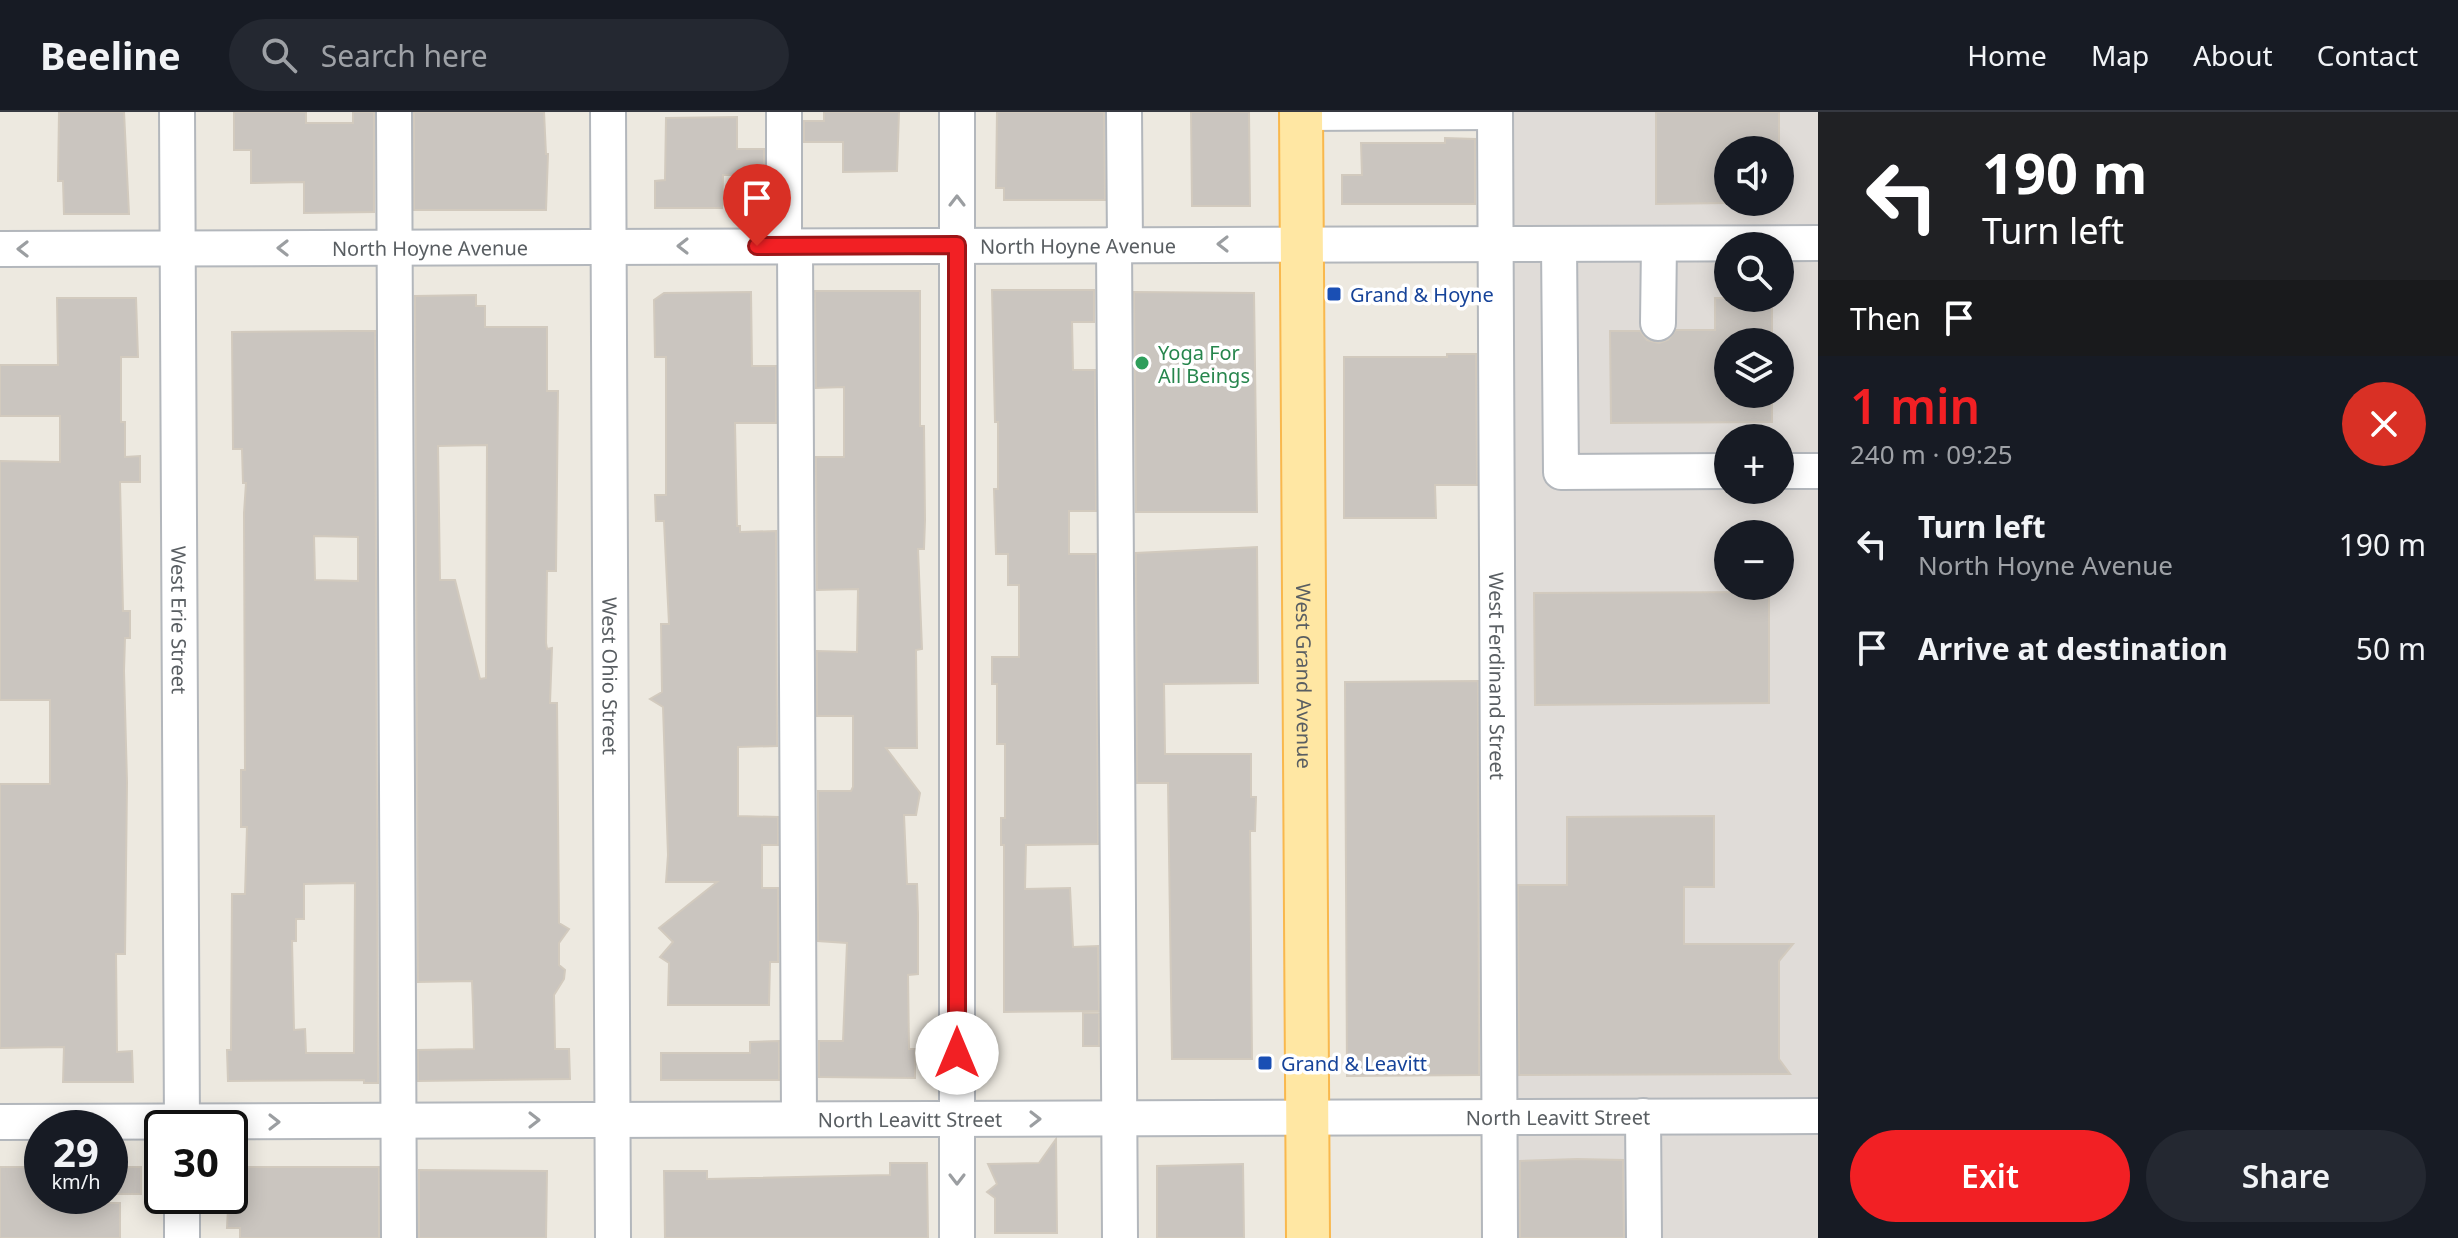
<!DOCTYPE html>
<html lang="en">
<head>
<meta charset="utf-8">
<style>
  body { margin:0; font-family:"Noto Sans",sans-serif; background:#242831; color:#f1f3f6; height:100vh; display:flex; flex-direction:column; font-size:30px; white-space:nowrap }
  * { box-sizing:border-box; margin:0 }
  p { font-size:26px; color:#9ea1a6 }
  .icon { flex:none; width:44px; height:44px; fill:none; stroke:currentColor; stroke-width:2; stroke-linecap:round; stroke-linejoin:round }
  .map { position:relative; flex:1; overflow:hidden }
  .details { display:flex; flex-direction:column; background:#171b24; width:640px }
  .details>* { flex:none }
  .banner { background:#202124; color:#fff; overflow:hidden }
  .buttons { position:absolute; left:1714px; top:24px; display:grid; gap:16px }
  .buttons a { display:grid; place-items:center; width:80px; height:80px; border-radius:50%; background:#171b24; box-shadow:0 4px 20px #0003; font-size:40px }
  .speed { position:absolute; left:24px; top:998px; display:flex; gap:16px; font-size:40px; font-weight:700; text-align:center }
  .speed>* { display:grid; place-content:center; width:104px; height:104px; border-radius:50%; background:#171b24; box-shadow:0 4px 20px #0003; line-height:1 }
  .speed small { font-size:20px; font-weight:400 }
  .speed .limit { border:4px solid #111; border-radius:12px; background:#fff; color:#111 }
  .pin { position:absolute; display:grid; place-items:center; width:68px; height:68px; color:#fff; margin:-82px -34px; border-radius:50% 50% 50% 0; rotate:-45deg; box-shadow:0 0 8px #0007 }
  .pin .icon { rotate:45deg }
  .me { position:absolute; width:88px; margin:-44px; rotate:0deg; stroke-linejoin:round; filter:drop-shadow(0 0 6px #0008) }
  .turn { display:flex; align-items:center; gap:28px; height:168px; padding:0 32px; font-size:36px }
  .turn .icon { width:104px; height:104px; stroke-width:2.5 }
  .turn b { display:block; font-size:56px; line-height:68px }
  .then { display:flex; align-items:center; height:76px; padding:0 32px; background:#0003; gap:16px; font-size:30px }
  .round { display:grid; place-items:center; flex:none; width:84px; height:84px; border-radius:42px; background:#242831 }
  .summary { display:flex; align-items:center; justify-content:space-between; height:136px; padding:0 32px }
  h1 { font-size:48px; font-weight:600; line-height:60px; color:#f22024 }
  .action { display:flex; gap:16px; margin-top:auto; padding:16px 32px }
  .action a { flex:1; height:92px; border-radius:48px; background:#f22024; color:#fff; font-size:32px; font-weight:600; line-height:92px; text-align:center }
  .action a+a { background:#242831; color:#f1f3f6 }
  ul { padding:0; list-style:none }
  li { display:flex; align-items:center; gap:24px; height:104px; padding:0 32px }
  li div { flex:1 }
  li b { display:block; font-size:30px }
  li em { font-style:normal }
  header { display:flex; align-items:center; gap:48px; box-sizing:border-box; height:112px; padding:0 40px; background:#171b24; border-bottom:2px solid #363941 }
  header strong { font-size:38px }
  nav { display:flex; gap:44px; margin-inline-start:auto; font-size:28px }
  .search { width:560px; height:72px; background:#242831; display:flex; align-items:center; gap:20px; box-sizing:border-box; padding:0 28px; border-radius:44px; color:#9ea1a6; font-size:30px }
  main { display:flex; flex:1; min-height:0 }
  .map>svg:first-child { display:block }
  .industrial { fill:#e0dcd8; fill-rule:evenodd }
  .building { fill:#cac5bf; stroke:#d2cabe; stroke-width:2; fill-rule:evenodd }
  .lines { fill:none; stroke-linecap:round; stroke-linejoin:round }
  .minor-casing { stroke:#b3b7bc; stroke-width:38 }
  .major-casing { stroke:#f9b84d; stroke-width:46 }
  .minor { stroke:#fff; stroke-width:34 }
  .major { stroke:#ffe7a3; stroke-width:42 }
  .oneway { stroke:#9b9ea1 }
  .route-casing { stroke:#9d1517; stroke-width:20 }
  .route { stroke:#f22024; stroke-width:14 }
  .transit-dot { fill:#1a4fb4; stroke:#fff; stroke-width:3 }
  .leisure-dot { fill:#2e9e5b; stroke:#fff; stroke-width:3 }
  .labels { text-anchor:middle; dominant-baseline:central; stroke-width:7; stroke-linejoin:round; paint-order:stroke }
  .street-label { font-size:20px; fill:#595e62; stroke:#fff }
  .transit-label { font-size:20px; fill:#164399; stroke:#fff; text-anchor:start }
  .leisure-label { font-size:20px; fill:#27864d; stroke:#fff; text-anchor:start }
</style>
</head>
<body>
<header>
<strong>Beeline</strong>
<div class="search"><svg class="icon" aria-label="search" viewBox="0 0 24 24"><circle cx="10" cy="10" r="6"/><path d="M15 15l6 6"/></svg>Search here</div>
<nav><a>Home</a><a>Map</a><a>About</a><a>Contact</a></nav>
</header>
<main>
<div class="map">
<svg width="1818" height="1126" viewBox="0 0 1818 1126">
  <rect width="100%" height="100%" fill="#ede9e0"/>
  <path class="industrial" d="M1491,0H1818V1126H1499ZM1728,38H1780V90H1728ZM1728,134H1780V186H1728ZM1728,230H1780V282H1728ZM1728,326H1780V378H1728ZM1728,422H1780V474H1728Z"/>
  <path class="building" d="M59,0H124L129,102H64L63,69H58Z
    M234,0H306V11H353V0H374V100L304,101V70L251,71V38H234Z
    M414,0H544L546,42H548L546,98H414Z
    M824,0H899L897,59L843,60V30H804V9H824Z
    M997,0H1104L1105,88H1004V76H996Z
    M1191,0H1249L1250,94H1192Z
    M1656,0H1779V38H1728V91L1656,92Z
    M737,5V37H764V63H723L722,96H655V69L665,68L666,6Z
    M1445,26L1475,27V92H1342V63H1362L1361,31H1445Z
    M992,178H1094V210H1072L1073,258H1095L1096,399H1069V442H1096L1098,732L1026,733L1025,777L1070,776L1073,835L1098,834L1099,899L1004,900V733H1001V706H1005V632H997V572H992V545H1019V473H1008V442H996L994,377H998V310H995Z
    M815,179H920V314H924L925,408L924,437H918L922,537L916,538L917,636H886L920,681L916,703H904L907,772H917L918,802V862L908,863L909,937H915V966L819,965V929H843L847,831L818,829V679H851L853,675V604H817V539L857,540L858,477L817,478L816,345H844V275L816,276Z
    M751,180L752,254H776V311H735L737,414H740V420L776,419L777,634L738,635V704L778,705V733H762V776H778V850H770L769,893H668L669,851L660,845L673,830L659,816L717,770H666L668,743L663,595L650,587L662,580L661,512H669L664,409H656L655,383H666V245H655L654,188L664,181Z
    M1134,180L1254,181L1257,400H1136Z
    M476,183V194H485V215H547V279H558L556,459H547L546,531L547,537L552,536L550,591H557L559,811L569,817L559,831V853L565,858L564,867L554,883L555,937H569L570,967L418,969V938L474,937L473,895L472,869L418,870L415,184ZM487,333L486,566L480,567L455,468H440L438,334Z
    M57,186H136L138,245H121V310H125V345L140,344V370H120L123,499H130V526H125L124,559L127,670L125,842H116L117,940L132,939L133,970H63L64,935L0,936V672H50V588H0V349L60,350V304H0V253H58Z
    M1715,186H1772V230H1728V282H1772V310L1611,311L1610,219H1640L1647,228L1659,231L1668,228L1676,218H1715Z
    M351,219H375L378,971H364V968L228,969L227,938H231L232,782H245L247,715H241V658H245L244,401L246,371H243L242,337H233L232,220ZM314,424L358,425V469L315,468ZM355,771L354,941H306L305,917L294,918L292,829H296V807H304V772Z
    M1447,242H1476L1477,373H1435L1436,406H1344V245H1447Z
    M1257,435L1258,571L1164,572L1165,642H1251V685H1256L1255,719H1250L1252,947H1172L1168,671H1137L1136,441Z
    M1769,480V591L1535,593L1534,481Z
    M1478,569L1479,963L1347,964L1345,570Z
    M1714,704V775H1684V832H1793L1779,849V947L1790,962L1519,963L1518,773H1567V705Z
    M1083,901H1099V934H1083Z
    M779,929V968H661V941H750V930Z
    M1056,1027L1057,1121H995V1086L987,1080L997,1072L988,1052L1039,1051Z
    M1577,1047L1623,1048L1624,1126H1520V1049Z
    M890,1051H927L928,1126H665L664,1059H707V1067L890,1063Z
    M1243,1052L1244,1126H1157V1054Z
    M0,1055H42V1091H120V1126H0Z
    M110,1055H141V1082H110Z
    M230,1055H379V1126H240V1116H227Z
    M419,1058L547,1059L546,1126H419Z"/>
  <g class="lines">
    <defs>
      <g id="minor">
        <path id="s1" d="M177,0L182,1016"/>
        <path d="M394,0L399,1126"/>
        <path id="s2" d="M608,0L613,1126"/>
        <path d="M784,0V134"/>
        <path d="M957,0V1126"/>
        <path d="M1124,0L1125,133"/>
        <path id="s3" d="M1495,0L1500,1126"/>
        <path d="M1301,1L1495,0"/>
        <path d="M1114,132L1120,1126"/>
        <path d="M1559,132L1561,360L1728,359"/>
        <path d="M795,134L799,1007"/>
        <path id="s4" d="M0,137L1818,131"/>
        <path d="M1658,211L1659,132"/>
        <path d="M1780,359H1818"/>
        <path d="M1643,1004L1644,1126"/>
        <path id="s5" d="M0,1010L1818,1004"/>
        <path d="M182,1084V1126"/>
      </g>
      <g id="major">
        <path id="s6" d="M1301,0L1308,1126"/>
      </g>
    </defs>
    <use href="#minor" class="minor-casing"/>
    <use href="#major" class="major-casing"/>
    <use href="#minor" class="minor"/>
    <use href="#major" class="major"/>
  </g>
  <defs><path id="oneway-chevron" d="M-2-3.5L2.5 0L-2 3.5" fill="none" stroke-width="1.6" stroke-linecap="round" stroke-linejoin="round" transform="scale(2)"/></defs>
  <g class="oneway">
    <use href="#oneway-chevron" transform="translate(957 89) rotate(-90)"/>
    <use href="#oneway-chevron" transform="translate(1223 132) rotate(180)"/>
    <use href="#oneway-chevron" transform="translate(683 134) rotate(180)"/>
    <use href="#oneway-chevron" transform="translate(283 136) rotate(180)"/>
    <use href="#oneway-chevron" transform="translate(23 137) rotate(180)"/>
    <use href="#oneway-chevron" transform="translate(1035 1007)"/>
    <use href="#oneway-chevron" transform="translate(534 1008)"/>
    <use href="#oneway-chevron" transform="translate(274 1010)"/>
    <use href="#oneway-chevron" transform="translate(957 1067) rotate(90)"/>
  </g>
  <g class="lines">
    <defs>
      <path id="route" d="M757,134L957,133V941"/>
    </defs>
    <use href="#route" class="route-casing"/>
    <use href="#route" class="route"/>
  </g>
  <g class="transit-dot">
    <rect x="1326" y="174" width="16" height="16" rx="4"/>
    <rect x="1257" y="943" width="16" height="16" rx="4"/>
  </g>
  <circle class="leisure-dot" cx="1142" cy="251" r="8"/>
  <g class="labels">
    <g class="street-label">
      <text stroke="none"><textPath href="#s4" startOffset="1078">North Hoyne Avenue</textPath></text>
      <text stroke="none"><textPath href="#s4" startOffset="430">North Hoyne Avenue</textPath></text>
      <text stroke="none"><textPath href="#s1" startOffset="508">West Erie Street</textPath></text>
      <text stroke="none"><textPath href="#s2" startOffset="564">West Ohio Street</textPath></text>
      <text stroke="none"><textPath href="#s6" startOffset="564">West Grand Avenue</textPath></text>
      <text stroke="none"><textPath href="#s3" startOffset="564">West Ferdinand Street</textPath></text>
      <text stroke="none"><textPath href="#s5" startOffset="1558">North Leavitt Street</textPath></text>
      <text stroke="none"><textPath href="#s5" startOffset="910">North Leavitt Street</textPath></text>
    </g>
    <g class="transit-label">
      <text x="1350" y="182">Grand &amp; Hoyne</text>
      <text x="1281" y="951">Grand &amp; Leavitt</text>
    </g>
    <g class="leisure-label">
      <text x="1158" y="240">Yoga For<tspan x="1158" dy="23">All Beings</tspan></text>
    </g>
  </g>
</svg>
<div class="buttons">
<a><svg class="icon" aria-label="sound" viewBox="0 0 24 24"><path d="M4 9h4l5-4v14l-5-4H4zM17 9q2 3 0 6"/></svg></a>
<a><svg class="icon" aria-label="search" viewBox="0 0 24 24"><circle cx="10" cy="10" r="6"/><path d="M15 15l6 6"/></svg></a>
<a><svg class="icon" aria-label="layers" viewBox="0 0 24 24"><path d="M12 4l9 5-9 5-9-5zM3 14l9 5 9-5"/></svg></a>
<a>+</a>
<a>−</a>
</div>
<div class="speed"><div>29<small>km/h</small></div><div class="limit">30</div></div>
<div class="pin" style="left:757px;top:134px;background:#d93025"><svg class="icon" aria-label="arrive" viewBox="0 0 24 24"><path d="M6 21V4h12l-3 4 3 4H6"/></svg></div>
<svg class="me" style="left:957px;top:941px" viewBox="-20 -20 40 40"><circle r="19" fill="#fff"/><path d="M0-13L10 11 0 6-10 11z" fill="#f22024"/></svg>
</div>
<section class="details">
<div class="banner">
<div class="turn"><svg class="icon" aria-label="left" viewBox="0 0 24 24"><path d="M17 20v-9H6M10 6l-5 5 5 5"/></svg><div><b>190 m</b>Turn left</div></div>
<div class="then">Then<svg class="icon" aria-label="arrive" viewBox="0 0 24 24"><path d="M6 21V4h12l-3 4 3 4H6"/></svg></div>
</div>
<div class="summary"><div><h1>1 min</h1><p>240 m · 09:25</p></div><a class="round" style="background:#d93025;color:#fff"><svg class="icon" aria-label="close" viewBox="0 0 24 24"><path d="M6 6l12 12M18 6L6 18"/></svg></a></div>
<ul>
<li><svg class="icon" aria-label="left" viewBox="0 0 24 24"><path d="M17 20v-9H6M10 6l-5 5 5 5"/></svg><div><b>Turn left</b><p>North Hoyne Avenue</p></div><em>190 m</em></li>
<li><svg class="icon" aria-label="arrive" viewBox="0 0 24 24"><path d="M6 21V4h12l-3 4 3 4H6"/></svg><div><b>Arrive at destination</b></div><em>50 m</em></li>
</ul>
<div class="action"><a>Exit</a><a>Share</a></div>
</section>
</main>
</body>
</html>
